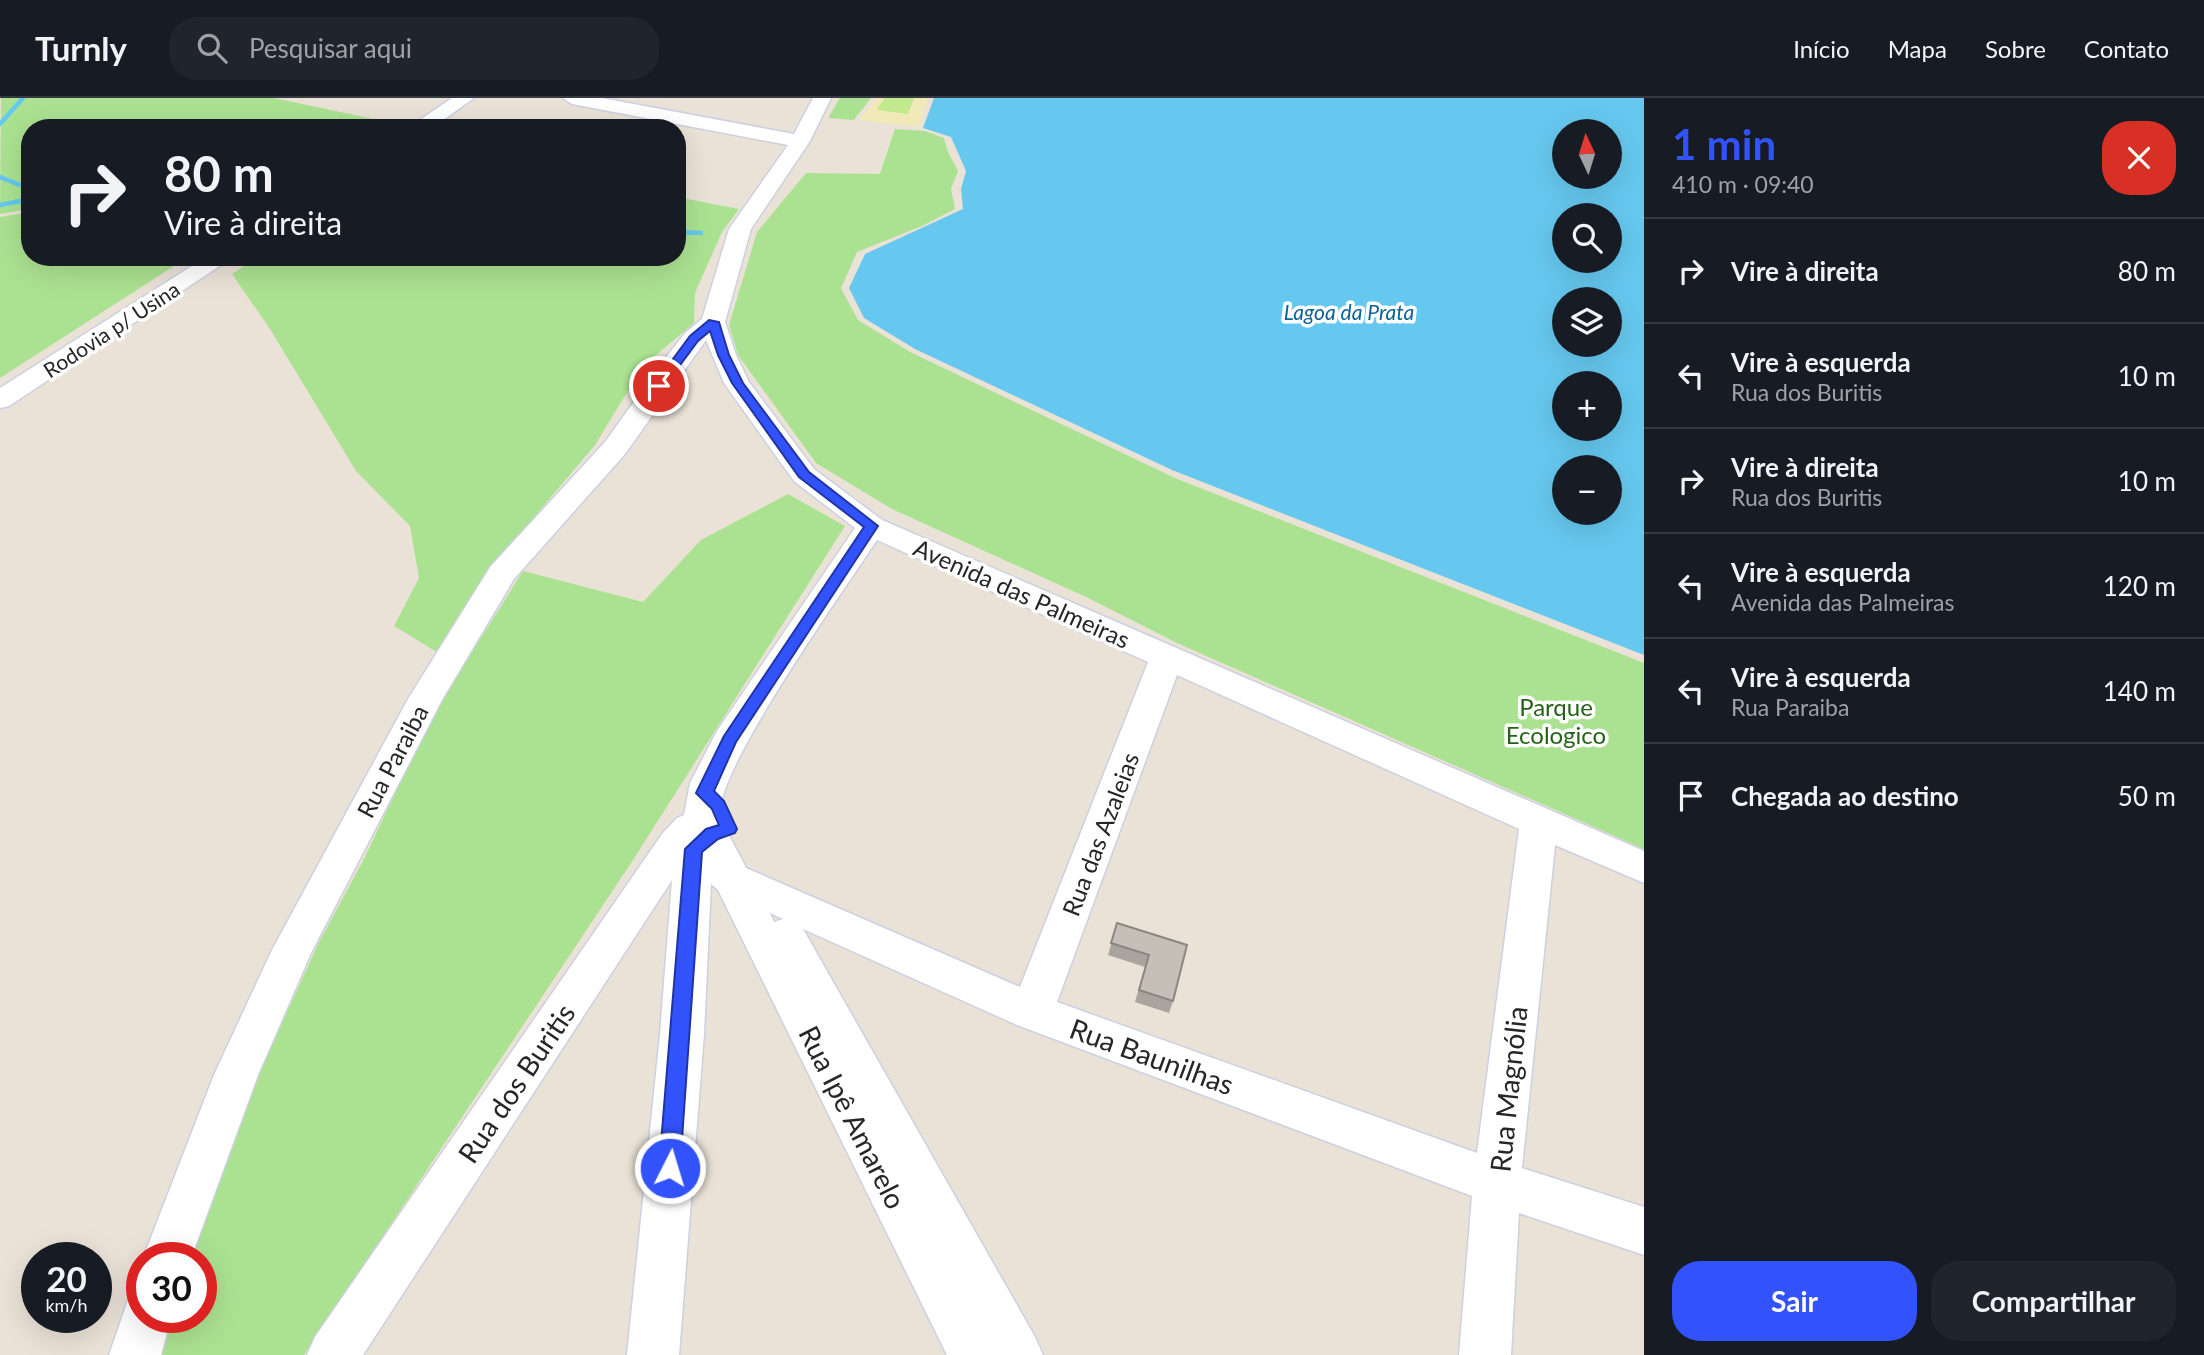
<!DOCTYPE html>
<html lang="pt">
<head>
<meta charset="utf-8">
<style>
  body { margin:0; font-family:Lato,sans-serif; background:#20242c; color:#f1f3f6; height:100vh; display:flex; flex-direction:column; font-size:26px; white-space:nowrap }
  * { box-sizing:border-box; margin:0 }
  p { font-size:23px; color:#9ea1a6 }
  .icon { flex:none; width:38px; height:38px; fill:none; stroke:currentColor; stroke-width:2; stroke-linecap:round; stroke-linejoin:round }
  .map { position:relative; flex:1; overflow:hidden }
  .side { display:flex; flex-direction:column; background:#171b24; width:560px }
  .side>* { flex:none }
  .hud { position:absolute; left:21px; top:21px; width:665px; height:147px; border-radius:28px; box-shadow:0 7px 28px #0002; background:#171b24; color:#f1f3f6; overflow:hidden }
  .needle { width:46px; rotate:356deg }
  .fabs { position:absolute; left:1552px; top:21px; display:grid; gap:14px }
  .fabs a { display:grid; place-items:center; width:70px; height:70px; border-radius:50%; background:#171b24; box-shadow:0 7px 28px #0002; font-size:35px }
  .speed { position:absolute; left:21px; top:1144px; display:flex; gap:14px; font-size:35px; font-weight:700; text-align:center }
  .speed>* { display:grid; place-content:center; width:91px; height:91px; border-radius:50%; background:#171b24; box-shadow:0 7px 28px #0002; line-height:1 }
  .speed small { font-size:18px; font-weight:400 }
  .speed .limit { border:10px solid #d22; background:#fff; color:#111 }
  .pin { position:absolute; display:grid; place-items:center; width:60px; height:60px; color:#fff; margin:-30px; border:4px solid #fff; border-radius:50%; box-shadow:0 2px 7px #0007 }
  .me { position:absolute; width:77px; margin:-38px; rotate:5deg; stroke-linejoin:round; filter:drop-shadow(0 0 5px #0008) }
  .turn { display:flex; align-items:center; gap:24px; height:147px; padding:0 28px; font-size:32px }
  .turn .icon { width:91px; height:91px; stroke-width:2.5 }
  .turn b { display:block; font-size:49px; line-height:60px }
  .round { display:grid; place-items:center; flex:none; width:74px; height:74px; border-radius:28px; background:#20242c }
  .summary { display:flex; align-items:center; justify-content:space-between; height:119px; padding:0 28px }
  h1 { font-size:42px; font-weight:700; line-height:52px; color:#3252fc }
  .primary-button { display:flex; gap:14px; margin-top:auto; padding:14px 28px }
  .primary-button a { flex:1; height:80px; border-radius:28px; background:#3252fc; color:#fff; font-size:28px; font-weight:700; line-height:80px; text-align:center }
  .primary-button a+a { background:#20242c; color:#f1f3f6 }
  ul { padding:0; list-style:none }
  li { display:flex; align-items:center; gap:21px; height:105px; padding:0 28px; border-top:2px solid #363941 }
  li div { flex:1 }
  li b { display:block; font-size:26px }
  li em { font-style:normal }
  header { display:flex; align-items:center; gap:42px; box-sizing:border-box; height:98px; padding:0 35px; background:#171b24; border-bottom:2px solid #363941 }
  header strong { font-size:33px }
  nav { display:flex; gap:38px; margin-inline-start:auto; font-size:24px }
  .search { width:490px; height:63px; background:#20242c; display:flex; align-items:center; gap:18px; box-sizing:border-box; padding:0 24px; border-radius:28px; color:#9ea1a6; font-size:26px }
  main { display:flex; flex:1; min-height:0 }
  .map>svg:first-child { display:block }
  .green { fill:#abe291 }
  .sand { fill:#f1e9b8 }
  .pitch { fill:#c0ea8d }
  .water { fill:#66c8ef; fill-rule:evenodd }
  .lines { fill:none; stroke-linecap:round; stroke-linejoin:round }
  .stream { stroke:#66c8ef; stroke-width:4.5 }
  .minor-casing { stroke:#ccd0e0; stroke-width:3 }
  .minor { fill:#fff; fill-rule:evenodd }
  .wall { fill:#a9a49d }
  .building { fill:#c5bfb7; stroke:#8a8680; stroke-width:2 }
  .route { fill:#3252fc; stroke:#2035a4; stroke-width:2 }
  .labels { text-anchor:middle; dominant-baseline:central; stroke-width:7; stroke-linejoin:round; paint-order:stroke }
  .far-water-label { font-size:21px; font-style:italic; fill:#0b6396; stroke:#fff }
  .far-street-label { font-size:21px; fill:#262626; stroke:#fff }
  .street-label { font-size:24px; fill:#262626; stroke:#fff }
  .park-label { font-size:24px; fill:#256217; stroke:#fff }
  .near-street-label { font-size:28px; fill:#262626; stroke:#fff }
</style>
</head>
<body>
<header>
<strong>Turnly</strong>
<div class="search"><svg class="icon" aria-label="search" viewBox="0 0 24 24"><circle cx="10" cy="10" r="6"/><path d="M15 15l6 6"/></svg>Pesquisar aqui</div>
<nav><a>Início</a><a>Mapa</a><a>Sobre</a><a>Contato</a></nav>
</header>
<main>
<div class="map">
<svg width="1644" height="1257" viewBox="0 0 1644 1257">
  <rect width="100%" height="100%" fill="#eae2d7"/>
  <path class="green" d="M274,0L402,27L300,24L264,30H30V111L0,116L1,0Z
    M840,0H871L854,22L828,20Z
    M895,31L925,33L944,40L948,54L958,73L951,91L955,111L922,128L857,154L841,190L858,222L912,255L1175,380L1644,565V751L1177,545L1086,499L892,411L816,365L738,257L729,227L757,134L806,75L880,76Z
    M677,99L739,111L722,134L695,195L694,225L643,268L595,347L486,476L440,556L394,528L419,480L410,428L356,373L270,231L232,176L258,159H677Z
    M30,114V159H188L0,280V119Z
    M788,396L845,428L633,762L304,1257H159L169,1220H201V1160H189L259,976L318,846L364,761L431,619L523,473L643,504L701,442Z"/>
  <path class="sand" d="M877,0H928L919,29L859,22Z"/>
  <path class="pitch" d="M884,0H914L908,16L877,12Z"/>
  <path class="water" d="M934,0H1644V557L1172,372L915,251L864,220L849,190L865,156L963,111L961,91L966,73L951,39L923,30ZM1564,33H1610V79H1564ZM1564,117H1610V163H1564ZM1564,201H1610V247H1564ZM1564,285H1610V331H1564ZM1564,369H1610V415H1564Z"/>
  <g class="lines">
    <path class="stream" d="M0,26L23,0
      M0,79L30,91
      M0,107L30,101
      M677,134L701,135"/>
    <defs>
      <path id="minor" d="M452,0H474L432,30H408Z
        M563,0H602L794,36L813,0H831L810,43L751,131L725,224L736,257L749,284L814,371L882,422L1644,753V785L1555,747L1522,1070L1644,1109V1157L1519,1115L1511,1257H1459L1472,1098L1017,927L803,831L1035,1239L1043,1257H947L718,792L711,786L704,936L679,1257H627L660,936L672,782L363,1257H307L315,1239L662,736L677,720L684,717L690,685L717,633L855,430L794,383L724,285L706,242L625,356L514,481L442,602L311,855L258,977L191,1160H143L214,977L272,852L408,601L491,468L605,344L664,262L685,235L702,221L729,131L788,47L572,6ZM877,442L1148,564L1020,889L746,770C739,754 725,734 721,716C712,677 849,485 877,442ZM1177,577L1519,731L1477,1055L1057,904ZM770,815L783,821L774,824Z
        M206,159H233L9,308L0,310V290Z
        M142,1197V1220H171L161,1257H109L128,1202Z"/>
    </defs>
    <use href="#minor" class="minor-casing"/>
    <use href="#minor" class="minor"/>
  </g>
  <path class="wall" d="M1117,825L1187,847L1173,903L1169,915L1135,904L1145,869L1108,857Z"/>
  <path class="building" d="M1117,825L1187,847L1173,903L1139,892L1149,857L1111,845Z"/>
  <path class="route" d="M709,222L719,224L729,257L743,285L809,374L878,428L736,644L714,693L724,703L737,731L735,735L718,741L702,754L680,1070L677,1077L670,1080L662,1077L659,1070L685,751L706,731L719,727L712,711L696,695L724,638L864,429L799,379L732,285L718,257L710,233L698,243L663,290H654L653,288L690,238Z"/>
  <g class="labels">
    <g class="far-water-label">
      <text x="1349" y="213">Lagoa da Prata</text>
    </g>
    <g class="far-street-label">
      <text transform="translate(111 231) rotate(-33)">Rodovia p/ Usina</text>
    </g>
    <g class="street-label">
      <text transform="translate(1022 495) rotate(24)">Avenida das Palmeiras</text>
      <text transform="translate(392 663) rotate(-62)">Rua Paraiba</text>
      <text transform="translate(1100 736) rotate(-69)">Rua das Azaleias</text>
    </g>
    <g class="park-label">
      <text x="1556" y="608">Parque<tspan x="1556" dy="28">Ecologico</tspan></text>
    </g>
    <g class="near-street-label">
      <text transform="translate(1152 958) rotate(20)">Rua Baunilhas</text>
      <text transform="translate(516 985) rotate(-56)">Rua dos Buritis</text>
      <text transform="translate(1508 991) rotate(-84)">Rua Magnólia</text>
      <text transform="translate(853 1019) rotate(63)">Rua Ipê Amarelo</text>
    </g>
  </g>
</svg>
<div class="fabs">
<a><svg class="needle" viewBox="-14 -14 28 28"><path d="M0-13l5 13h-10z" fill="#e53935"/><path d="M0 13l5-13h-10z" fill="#9ea1a6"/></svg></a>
<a><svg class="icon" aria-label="search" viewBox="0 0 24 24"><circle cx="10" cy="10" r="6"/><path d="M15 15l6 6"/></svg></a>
<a><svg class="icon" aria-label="layers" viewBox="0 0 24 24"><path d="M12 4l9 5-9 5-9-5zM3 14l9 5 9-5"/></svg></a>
<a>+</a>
<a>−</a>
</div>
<div class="speed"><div>20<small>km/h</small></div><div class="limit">30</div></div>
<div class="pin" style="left:659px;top:288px;background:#d93025"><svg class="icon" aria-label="arrive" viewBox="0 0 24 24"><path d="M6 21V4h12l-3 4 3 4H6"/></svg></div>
<svg class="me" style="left:670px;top:1070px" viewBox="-20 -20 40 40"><circle r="17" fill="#3252fc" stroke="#fff" stroke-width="3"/><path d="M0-11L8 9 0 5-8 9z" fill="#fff"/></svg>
<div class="hud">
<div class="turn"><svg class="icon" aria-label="right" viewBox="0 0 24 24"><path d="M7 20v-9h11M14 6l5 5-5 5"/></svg><div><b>80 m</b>Vire à direita</div></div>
</div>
</div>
<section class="side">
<div class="summary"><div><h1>1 min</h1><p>410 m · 09:40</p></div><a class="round" style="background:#d93025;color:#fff"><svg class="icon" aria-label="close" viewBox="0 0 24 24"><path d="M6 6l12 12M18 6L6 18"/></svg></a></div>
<ul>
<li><svg class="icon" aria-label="right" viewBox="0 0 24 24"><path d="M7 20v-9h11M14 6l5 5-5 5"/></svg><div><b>Vire à direita</b></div><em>80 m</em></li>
<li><svg class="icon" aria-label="left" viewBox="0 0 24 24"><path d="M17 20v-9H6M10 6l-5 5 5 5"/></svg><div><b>Vire à esquerda</b><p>Rua dos Buritis</p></div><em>10 m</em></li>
<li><svg class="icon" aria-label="right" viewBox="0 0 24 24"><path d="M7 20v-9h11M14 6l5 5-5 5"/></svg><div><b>Vire à direita</b><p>Rua dos Buritis</p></div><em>10 m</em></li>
<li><svg class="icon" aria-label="left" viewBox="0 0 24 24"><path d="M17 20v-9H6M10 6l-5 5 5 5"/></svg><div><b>Vire à esquerda</b><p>Avenida das Palmeiras</p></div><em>120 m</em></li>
<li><svg class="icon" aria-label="left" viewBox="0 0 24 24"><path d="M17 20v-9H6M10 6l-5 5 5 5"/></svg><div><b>Vire à esquerda</b><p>Rua Paraiba</p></div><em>140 m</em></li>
<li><svg class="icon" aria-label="arrive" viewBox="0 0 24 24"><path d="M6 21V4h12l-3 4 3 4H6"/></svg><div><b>Chegada ao destino</b></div><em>50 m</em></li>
</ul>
<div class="primary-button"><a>Sair</a><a>Compartilhar</a></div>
</section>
</main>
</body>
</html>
